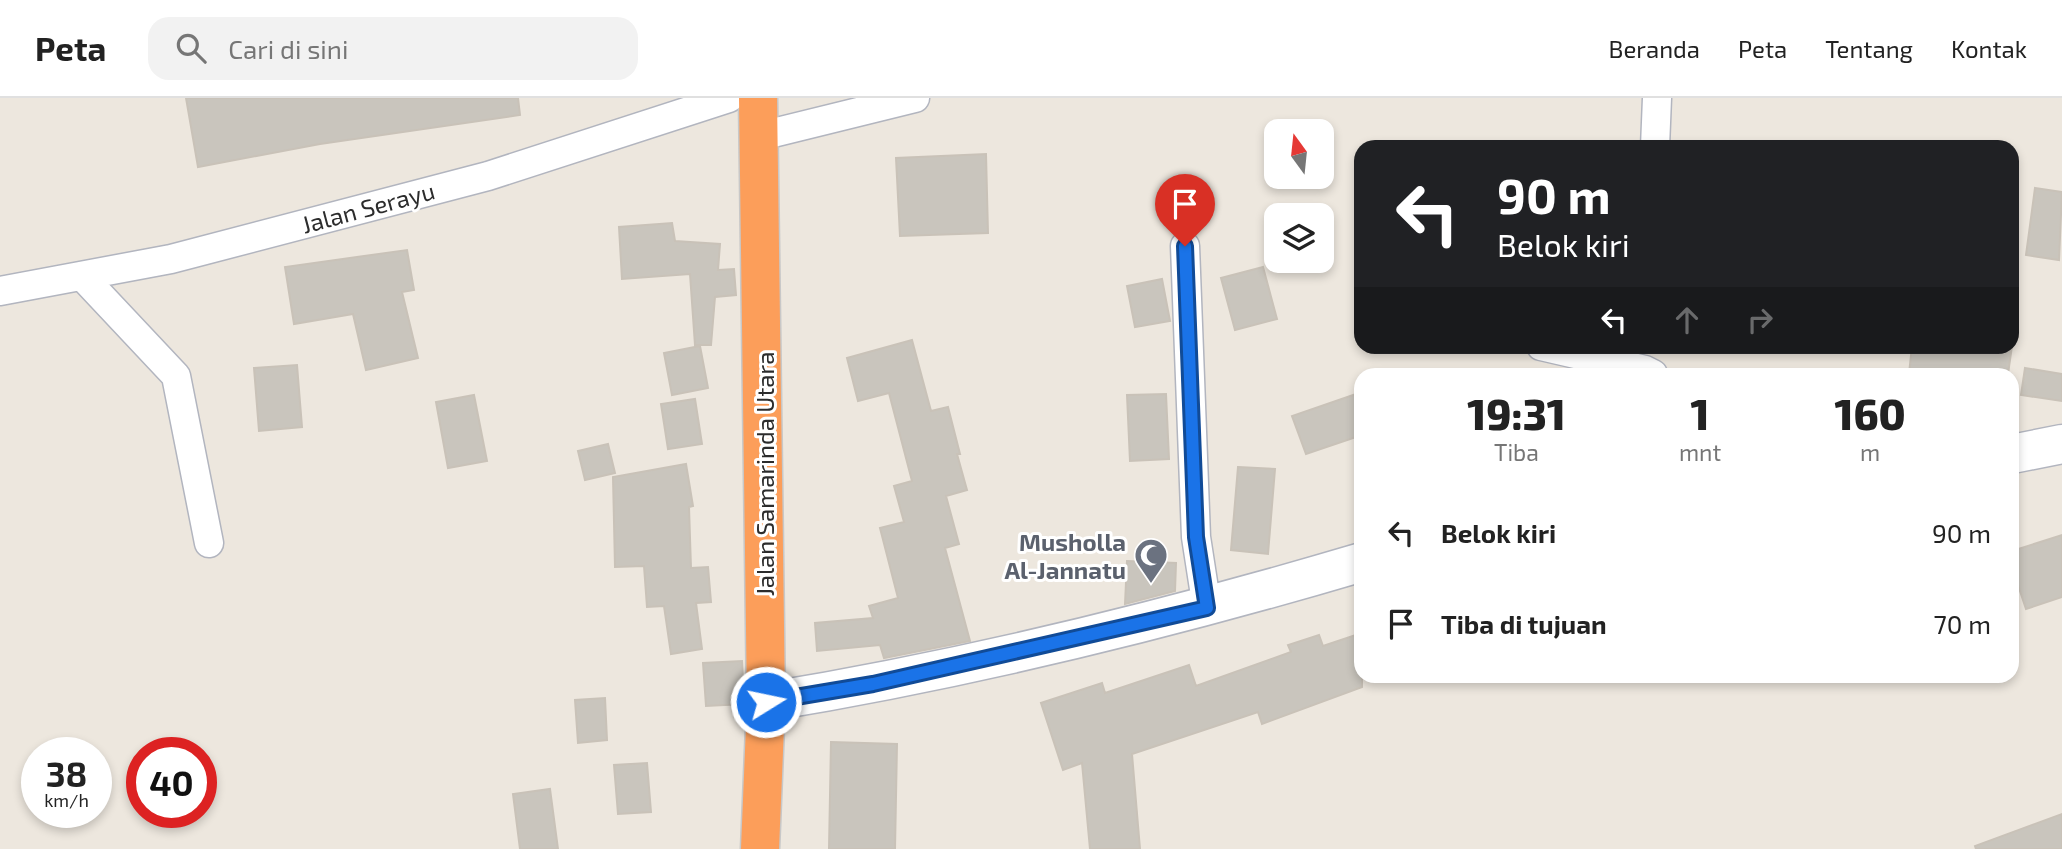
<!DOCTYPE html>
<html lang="id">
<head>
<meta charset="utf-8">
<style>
  body { margin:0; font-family:"Exo 2",sans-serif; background:#f2f2f2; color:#222; height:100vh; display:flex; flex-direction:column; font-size:26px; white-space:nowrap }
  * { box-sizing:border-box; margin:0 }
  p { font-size:23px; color:#767676 }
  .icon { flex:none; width:38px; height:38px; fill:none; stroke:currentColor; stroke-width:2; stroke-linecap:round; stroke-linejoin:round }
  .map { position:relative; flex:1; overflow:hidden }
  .side { position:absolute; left:1354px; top:270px; width:665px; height:315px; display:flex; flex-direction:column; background:#fff; border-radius:21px; box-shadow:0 4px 10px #0003 }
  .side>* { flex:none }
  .top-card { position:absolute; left:1354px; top:42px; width:665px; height:214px; border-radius:21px; box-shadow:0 4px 10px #0003; background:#202124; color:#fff; overflow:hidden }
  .needle { width:46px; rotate:345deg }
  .fabs { position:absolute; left:1264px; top:21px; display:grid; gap:14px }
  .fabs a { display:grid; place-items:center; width:70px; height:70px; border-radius:14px; background:#fff; box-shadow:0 4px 10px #0003; font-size:35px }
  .speed { position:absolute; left:21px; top:639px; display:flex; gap:14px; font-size:35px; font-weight:700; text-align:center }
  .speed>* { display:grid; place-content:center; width:91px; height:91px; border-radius:50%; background:#fff; box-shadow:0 4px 10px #0003; line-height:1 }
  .speed small { font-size:18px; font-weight:400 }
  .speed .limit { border:10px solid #d22; background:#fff; color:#111 }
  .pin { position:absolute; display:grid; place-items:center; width:60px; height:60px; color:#fff; margin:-72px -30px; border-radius:50% 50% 50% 0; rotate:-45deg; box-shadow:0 0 7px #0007 }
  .pin .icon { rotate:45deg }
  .me { position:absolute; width:77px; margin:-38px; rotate:80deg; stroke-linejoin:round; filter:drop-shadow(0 0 5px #0008) }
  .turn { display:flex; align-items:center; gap:24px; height:147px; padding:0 28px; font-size:32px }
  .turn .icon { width:91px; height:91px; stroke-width:2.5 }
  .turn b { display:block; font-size:49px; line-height:60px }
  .lanes { display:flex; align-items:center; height:66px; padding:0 28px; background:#0003; justify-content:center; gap:35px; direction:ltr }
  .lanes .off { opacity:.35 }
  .eta { display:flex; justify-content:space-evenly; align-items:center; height:119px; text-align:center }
  .eta b { font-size:42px; font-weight:800; line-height:49px }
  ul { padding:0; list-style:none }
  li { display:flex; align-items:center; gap:21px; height:91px; padding:0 28px }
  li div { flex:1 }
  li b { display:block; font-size:26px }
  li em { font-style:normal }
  header { display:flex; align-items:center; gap:42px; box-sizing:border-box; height:98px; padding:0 35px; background:#fff; border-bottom:2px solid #e0e0e0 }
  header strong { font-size:33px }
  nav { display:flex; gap:38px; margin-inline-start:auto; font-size:24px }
  .search { width:490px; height:63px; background:#f2f2f2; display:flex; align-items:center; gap:18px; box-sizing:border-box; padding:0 24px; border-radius:21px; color:#767676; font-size:26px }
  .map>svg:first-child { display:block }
  .building { fill:#c9c5bd; stroke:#c9c2b8; stroke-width:2 }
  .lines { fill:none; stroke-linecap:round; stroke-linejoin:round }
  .street-casing { stroke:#b2b5bf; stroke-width:31 }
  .secondary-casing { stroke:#b2b5bf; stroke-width:41 }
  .highway-casing { stroke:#c8c8c8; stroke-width:41 }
  .street { stroke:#fff; stroke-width:28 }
  .secondary { stroke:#fff; stroke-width:38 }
  .highway { stroke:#fc9e5a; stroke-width:38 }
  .route-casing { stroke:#114b97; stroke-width:18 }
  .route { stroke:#1a73e8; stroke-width:12 }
  .labels { text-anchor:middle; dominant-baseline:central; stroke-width:6; stroke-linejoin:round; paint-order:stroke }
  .street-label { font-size:24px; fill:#2c2c2c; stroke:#fff }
  .worship-label { font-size:24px; font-weight:bold; fill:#5b616d; stroke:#fff; text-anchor:end }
</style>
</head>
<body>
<header>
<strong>Peta</strong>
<div class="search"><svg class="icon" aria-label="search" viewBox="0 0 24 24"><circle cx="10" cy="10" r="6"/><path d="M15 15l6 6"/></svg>Cari di sini</div>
<nav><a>Beranda</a><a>Peta</a><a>Tentang</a><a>Kontak</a></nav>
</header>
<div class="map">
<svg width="2062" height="751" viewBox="0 0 2062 751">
  <rect width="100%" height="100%" fill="#ede7de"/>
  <path class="building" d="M186,0H518L520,17L320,46L198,69Z
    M986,56L988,135L900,138L896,60Z
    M2035,90L2062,94L2059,162L2026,157Z
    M672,125L675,143L720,146L718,172L734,171L736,197L715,199L711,247H695L690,176L622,181L619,129Z
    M407,152L414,192L402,194L418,260L366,272L353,216L294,226L285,169Z
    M1263,169L1277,221L1235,232L1221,180Z
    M1162,181L1170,223L1135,229L1127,188Z
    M912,242L931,313L948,309L960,356H957L967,392L946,398L959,446L945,450L970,543L884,560L880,547L817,553L815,525L873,520L869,508L898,500L880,430L904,424L894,388L912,383L889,295L858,303L847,260Z
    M700,248L708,290L672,297L664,255Z
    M1912,248H2012L2008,276H1909Z
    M297,267L302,329L259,333L254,270Z
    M2025,270L2062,276V303L2021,297Z
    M1362,294V337L1306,356L1292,318Z
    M1166,296L1169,361L1130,363L1127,297Z
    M474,297L487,363L448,370L436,304Z
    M695,301L702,346L668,351L661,306Z
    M608,346L615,375L585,382L578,353Z
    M686,366L693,408L689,409L691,470L708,469L711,504L696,505L702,551L671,556L664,508L647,509L644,468L615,469L613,379Z
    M1238,369L1275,371L1268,456L1231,452Z
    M2062,437V499L2026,511L2012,469V453Z
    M1127,463L1176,465L1175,493L1125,506Z
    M1362,535V589L1262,626L1258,614L1132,656L1140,751H1090L1082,665L1063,672L1041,605L1102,585L1105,595L1189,567L1196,588L1291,554L1288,547L1319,537L1323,548Z
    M742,563L744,606L706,608L703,565Z
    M605,600L607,642L578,645L575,602Z
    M831,644L897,646L895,751H829Z
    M647,665L651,714L618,716L614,667Z
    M550,691L558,751H520L513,696Z
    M2062,716V751H1976L1975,748Z"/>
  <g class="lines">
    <defs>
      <path id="street" d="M761,38L915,0
        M1655,49L1657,0
        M1185,148L1196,439L1207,510
        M82,178L176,278L209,445
        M0,193L171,161L488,78L729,0
        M1541,248L1645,272L1653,276"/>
      <path id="secondary" d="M2012,356L2062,346
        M766,604C967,571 1166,522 1362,464"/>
      <path id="highway" d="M758,0L766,604L760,751"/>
    </defs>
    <use href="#street" class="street-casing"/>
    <use href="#secondary" class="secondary-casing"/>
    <use href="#highway" class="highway-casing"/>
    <use href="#street" class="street"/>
    <use href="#secondary" class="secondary"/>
    <use href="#highway" class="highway"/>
  </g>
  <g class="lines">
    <defs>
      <path id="route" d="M766,604L873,586L1207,510L1196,439L1185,148"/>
    </defs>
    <use href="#route" class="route-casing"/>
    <use href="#route" class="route"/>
  </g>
  <defs>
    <symbol id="mosque-pin" viewBox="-11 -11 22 30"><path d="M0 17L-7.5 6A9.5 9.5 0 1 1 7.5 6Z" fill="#6b7280" stroke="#fff"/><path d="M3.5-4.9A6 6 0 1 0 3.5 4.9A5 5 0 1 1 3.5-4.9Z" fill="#fff"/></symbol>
  </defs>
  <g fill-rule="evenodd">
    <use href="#mosque-pin" x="1132" y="438" width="38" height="52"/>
  </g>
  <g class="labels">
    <g class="street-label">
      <text transform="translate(368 109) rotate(-15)">Jalan Serayu</text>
      <text transform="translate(764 376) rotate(-90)">Jalan Samarinda Utara</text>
    </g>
    <g class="worship-label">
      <text x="1126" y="443">Musholla<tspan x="1126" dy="28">Al-Jannatu</tspan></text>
    </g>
  </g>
</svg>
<div class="fabs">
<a><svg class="needle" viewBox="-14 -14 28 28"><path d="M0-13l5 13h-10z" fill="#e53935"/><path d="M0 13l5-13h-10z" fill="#767676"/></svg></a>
<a><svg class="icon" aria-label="layers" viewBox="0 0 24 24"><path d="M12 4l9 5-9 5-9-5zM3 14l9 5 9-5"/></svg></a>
</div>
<div class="speed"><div>38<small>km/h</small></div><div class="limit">40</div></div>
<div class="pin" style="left:1185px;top:148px;background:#d93025"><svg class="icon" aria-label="arrive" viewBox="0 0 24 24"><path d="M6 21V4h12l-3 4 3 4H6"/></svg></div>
<svg class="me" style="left:766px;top:604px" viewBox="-20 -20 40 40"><circle r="17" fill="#1a73e8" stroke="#fff" stroke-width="3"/><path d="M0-11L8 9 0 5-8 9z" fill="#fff"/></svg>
<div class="top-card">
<div class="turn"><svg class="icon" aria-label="left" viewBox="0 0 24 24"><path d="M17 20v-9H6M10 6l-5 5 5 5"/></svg><div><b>90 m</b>Belok kiri</div></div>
<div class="lanes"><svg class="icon" aria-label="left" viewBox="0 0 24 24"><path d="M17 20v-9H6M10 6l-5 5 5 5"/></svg><svg class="icon off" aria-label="ahead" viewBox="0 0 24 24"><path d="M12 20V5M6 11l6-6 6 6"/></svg><svg class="icon off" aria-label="right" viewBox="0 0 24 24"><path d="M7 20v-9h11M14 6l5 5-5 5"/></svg></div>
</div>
<section class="side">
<div class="eta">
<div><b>19:31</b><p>Tiba</p></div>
<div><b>1</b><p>mnt</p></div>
<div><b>160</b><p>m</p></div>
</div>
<ul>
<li><svg class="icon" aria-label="left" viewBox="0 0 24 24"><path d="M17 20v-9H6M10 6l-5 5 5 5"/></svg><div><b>Belok kiri</b></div><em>90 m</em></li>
<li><svg class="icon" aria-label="arrive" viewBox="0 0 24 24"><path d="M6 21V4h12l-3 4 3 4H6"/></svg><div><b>Tiba di tujuan</b></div><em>70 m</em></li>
</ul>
</section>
</div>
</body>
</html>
